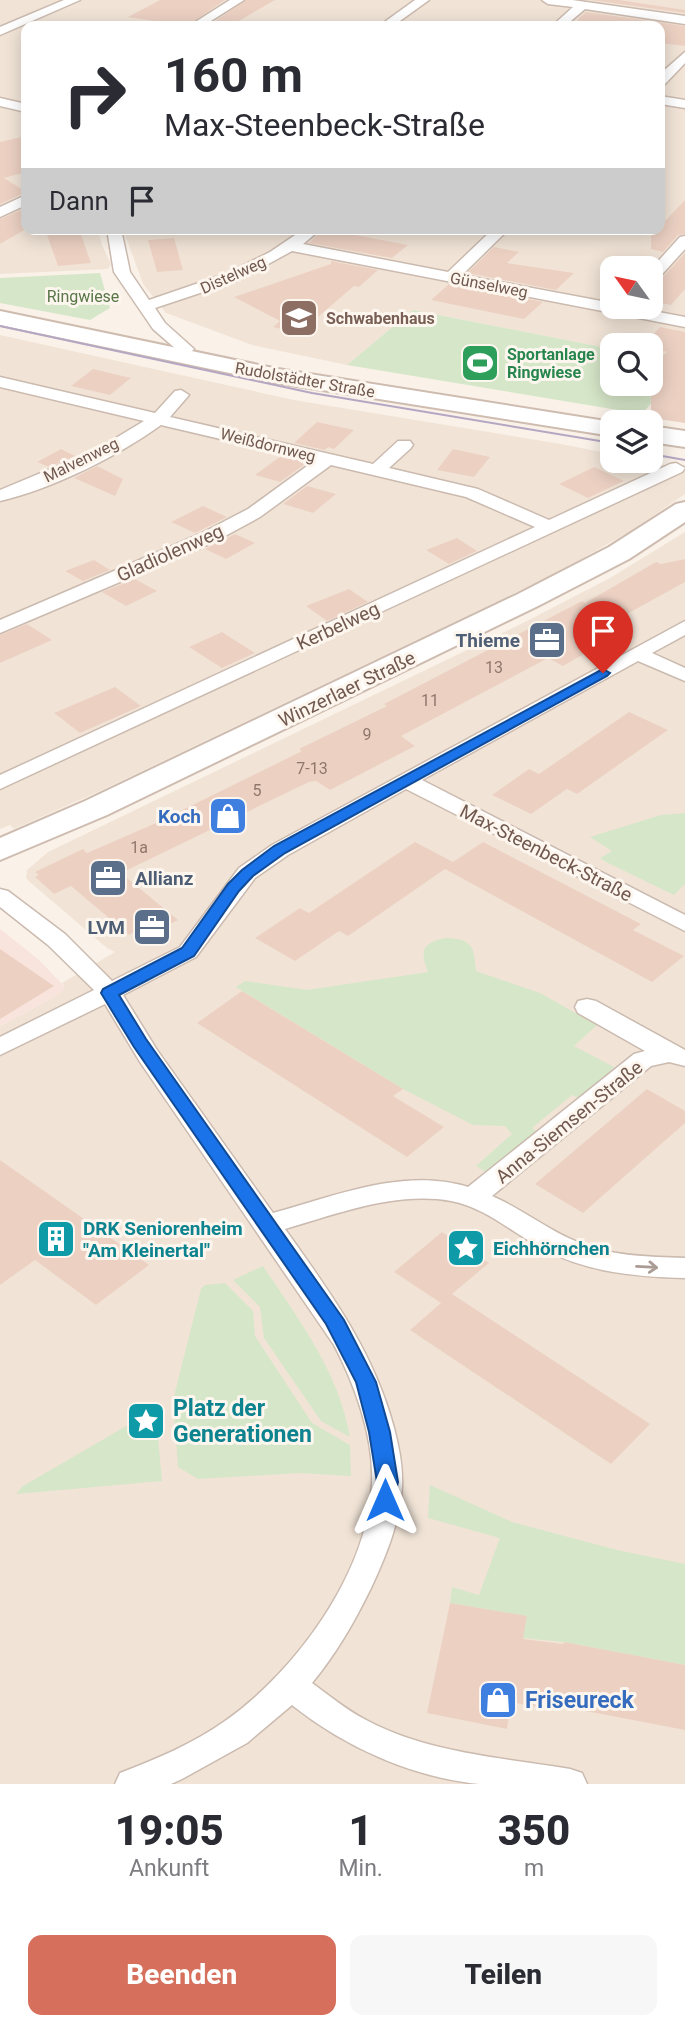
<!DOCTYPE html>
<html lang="de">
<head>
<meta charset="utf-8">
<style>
  body { margin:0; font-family:Roboto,sans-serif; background:#f7f7f7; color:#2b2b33; height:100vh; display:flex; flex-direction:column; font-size:26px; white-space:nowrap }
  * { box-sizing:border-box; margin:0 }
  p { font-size:23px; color:#7c7c81 }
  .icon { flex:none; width:38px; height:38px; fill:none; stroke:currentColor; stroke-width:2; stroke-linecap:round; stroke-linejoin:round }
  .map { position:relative; height:1784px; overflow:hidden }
  .details { display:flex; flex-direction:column; background:#fff; flex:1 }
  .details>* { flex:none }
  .guide { position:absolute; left:21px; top:21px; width:644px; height:214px; border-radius:14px; box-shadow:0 4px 18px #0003; background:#fff; color:#2b2b33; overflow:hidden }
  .needle { width:46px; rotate:303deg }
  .controls { position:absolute; left:600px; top:256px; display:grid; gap:14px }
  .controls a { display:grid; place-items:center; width:63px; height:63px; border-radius:14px; background:#fff; box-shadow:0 4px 18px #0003; font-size:35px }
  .pin { position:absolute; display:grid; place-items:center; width:60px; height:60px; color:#fff; margin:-72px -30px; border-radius:50% 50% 50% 0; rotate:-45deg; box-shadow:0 0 7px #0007 }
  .pin .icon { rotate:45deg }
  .me { position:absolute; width:77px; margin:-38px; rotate:0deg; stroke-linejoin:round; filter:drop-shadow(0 0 5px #0008) }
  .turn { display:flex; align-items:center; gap:24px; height:147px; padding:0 28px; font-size:32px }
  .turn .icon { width:91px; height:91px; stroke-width:2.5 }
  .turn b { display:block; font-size:49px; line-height:60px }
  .then { display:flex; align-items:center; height:66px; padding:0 28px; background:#0003; gap:14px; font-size:26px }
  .eta { display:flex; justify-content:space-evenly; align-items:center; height:119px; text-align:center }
  .eta b { font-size:42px; font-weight:800; line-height:49px }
  .primary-button { display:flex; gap:14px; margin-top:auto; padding:14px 28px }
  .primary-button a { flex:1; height:80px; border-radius:14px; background:#d66f5b; color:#fff; font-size:28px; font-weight:800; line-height:80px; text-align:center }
  .primary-button a+a { background:#f7f7f7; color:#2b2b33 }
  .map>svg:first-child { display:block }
  .residential { fill:#f1e4d7; fill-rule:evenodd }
  .commercial { fill:#f9e4dd }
  .green { fill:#d6e6c8 }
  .building { fill:#ecd1c3 }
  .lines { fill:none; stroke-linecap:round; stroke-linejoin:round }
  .street-casing { stroke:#cbbaaf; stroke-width:3 }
  .secondary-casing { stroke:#cfbcb0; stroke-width:4 }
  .street { fill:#fff; fill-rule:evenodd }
  .secondary { fill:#fff; fill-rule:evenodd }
  .tram { stroke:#b5a7c3; stroke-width:2 }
  .oneway { stroke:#aa9b95 }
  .route { fill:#1a73e8; stroke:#114b97; stroke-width:2 }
  .labels { text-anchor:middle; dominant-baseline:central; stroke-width:6; stroke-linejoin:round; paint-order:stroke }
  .far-street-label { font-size:16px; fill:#71594f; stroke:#fdf6ee }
  .far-park-label { font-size:16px; fill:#587648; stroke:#fdf6ee }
  .far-education-label { font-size:16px; font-weight:bold; fill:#785e54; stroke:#fdf6ee; text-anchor:start }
  .far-leisure-label { font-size:16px; font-weight:bold; fill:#27864d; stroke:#fdf6ee; text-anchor:start }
  .number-label { font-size:16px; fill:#90776c }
  .street-label { font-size:19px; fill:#71594f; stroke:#fdf6ee }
  .service-label { font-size:19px; font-weight:bold; fill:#4e5e75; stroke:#fdf6ee; text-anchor:end }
  .shop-label { font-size:19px; font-weight:bold; fill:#366cbe; stroke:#fdf6ee; text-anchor:end }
  .culture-label { font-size:19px; font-weight:bold; fill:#0d838f; stroke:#fdf6ee; text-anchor:start }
  .near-culture-label { font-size:23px; font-weight:bold; fill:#0d838f; stroke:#fdf6ee; text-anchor:start }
  .near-shop-label { font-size:23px; font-weight:bold; fill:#366cbe; stroke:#fdf6ee; text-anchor:start }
</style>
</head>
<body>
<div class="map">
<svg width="685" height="1784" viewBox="0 0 685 1784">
  <rect width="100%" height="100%" fill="#faf2e8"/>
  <path class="residential" d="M0,0H685V376L651,362V345H612V349L413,310L347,365L252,345L166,313L143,284L123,229H660V26H26V105L0,98ZM612,268H651V306H612Z
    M0,105L26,113V229H98L102,245L111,264L108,269L0,274Z
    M0,335L294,400L561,444L612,454V460H641L685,470V494L634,529L557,573L100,791L14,829L10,825L0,829Z
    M685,532V1784H0V1026L54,997L64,986L62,983L115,952L107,948L31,883L26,878L27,870L48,852L525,622L610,578Z"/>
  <path class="commercial" d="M0,929L38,959L64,986L63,991L54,997L0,1026Z"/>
  <path class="green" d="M100,273L110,308L90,320L0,303V278Z
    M413,310L612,349V383H651V362L677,373L642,414L347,365Z
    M685,813V884L674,895L606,862L600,858L612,851L590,837L661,815Z
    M446,938C473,939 474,947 476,971L540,993L597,1025L574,1046L614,1067L581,1099L572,1095L532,1128L540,1134L491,1175L476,1166L512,1134L505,1126L473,1125L403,1089L236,987L245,981L307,990L428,972C420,951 421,943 446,938Z
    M263,1266C299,1320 339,1372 350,1437L321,1421L264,1338L260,1307L233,1280Z
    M225,1283L253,1311L255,1336L312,1423L350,1445L351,1476L299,1473L198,1479L178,1467L173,1400L201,1289L205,1285Z
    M140,1418L157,1427L162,1481L16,1494L23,1486Z
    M430,1485L512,1522L617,1550L685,1564V1665L564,1642L523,1638L526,1616L450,1603L452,1587L479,1595L500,1538L428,1518Z"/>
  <path class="building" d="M160,0H225L187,26L128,17Z
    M246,0H275L230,26H208Z
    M591,0H619L685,10V13Z
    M586,12L685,26V46L660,43V26H577L578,19Z
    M26,136V172L4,178L26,192L0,204V142Z
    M685,200V234L678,235L663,252L651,249V236Z
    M26,208V229L0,244V219Z
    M45,229H79L91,263L58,266Z
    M324,229H362L355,235L408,245L392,258L309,243Z
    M174,238L183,270L157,272L148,240Z
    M494,247L519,252L507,263L574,273L556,290L467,273Z
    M685,253V289L671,305L651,301V290Z
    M331,261L378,270L359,287L354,286L299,333L273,327L280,321L234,297L331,264Z
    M449,284L543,302L524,319L431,300Z
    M660,327L685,332V423L651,418V394L627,388L631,383H651V366L667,352L644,345Z
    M93,369L131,378L110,395L71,386Z
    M317,422L354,430L334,449L328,447L325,450L294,443Z
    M61,449L75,456L49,467L37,462Z
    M453,449L490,457L474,477L437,470Z
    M281,456L308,462L280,482L255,475Z
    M97,466L123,479L115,496L74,478Z
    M594,467L624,481L588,498L559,484Z
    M307,486L336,494L313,513L283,504Z
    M203,506L227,517L195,533L171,522Z
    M235,534L255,543L226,559L205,549Z
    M457,538L477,551L449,564L426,550Z
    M685,559V582L618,619L632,626L563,666L548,658L401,736L415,746L330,790L316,781L309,782L121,873L178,920L141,938L134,932L129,935L71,886L54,894L35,877L39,875L35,872L83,849L87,853L156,823L302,751L299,749L387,706L384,704L582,601L585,603L656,562L661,564Z
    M94,560L110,570L83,581L65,571Z
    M135,579L157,591L126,606L102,592Z
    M349,589L368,602L327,621L306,606Z
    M27,624L52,640L0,663V635Z
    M222,632L255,653L222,668L189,647Z
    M115,687L141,706L80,733L54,713Z
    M629,712L668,730L577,794L567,789L531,814L492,795L529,769L539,774Z
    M415,842L453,862L483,842L641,924L633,930L684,956L652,982L445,869L348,936L339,931L295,961L255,938L300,908L309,913Z
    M0,949L54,986L0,1019Z
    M242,991L403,1089L393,1096L444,1127L407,1157L197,1023Z
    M647,1089L685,1111V1123L583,1213L535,1184Z
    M0,1160L84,1219L149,1265L96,1305L35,1260L0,1285Z
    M442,1232L489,1263L452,1294L650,1424L611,1464L410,1330L441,1303L394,1272Z
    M450,1603L527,1616L523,1639L563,1644L564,1642L685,1665V1730L554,1705L553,1710L511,1702L507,1729L427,1713Z"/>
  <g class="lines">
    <defs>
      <path id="street" d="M64,0H80L0,35V27Z
        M230,0H244L203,26H189Z
        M415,0H429L393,26H379Z
        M542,0H572L685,16V24L585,9L565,26H552L573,7L548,4Z
        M685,52V63L665,84L660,85V74Z
        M660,96L685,100V108L660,104Z
        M0,98L26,104V112L0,106Z
        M26,195V205L0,217V207Z
        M107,229H121L130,272L149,300L228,273L270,252L304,229H321L303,244L448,272L493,229H509L462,275L612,303V306H627L685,317V327L292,251L239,280L155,308L165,323L194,349L183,360L177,362L169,357L176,349L153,329L114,272Z
        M685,236V249L656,281L651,283V269L680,237Z
        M0,377L155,413L175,391L181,390L189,395L170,417L373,464L398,441H410L413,445L410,449L389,468L478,489L549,520L670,464L676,463L685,468L682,472L0,789V775L535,527L466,497L331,465L260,517L214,542L0,633V620L200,534L248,509L314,461L161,425C118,456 52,489 0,501V490L96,450L144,421L0,387Z
        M685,621V635L652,653L685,668V681L638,661L422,780L685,915V931L406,789L288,855L255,878L196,957L123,995L157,1050L273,1213C335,1196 404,1167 468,1187L634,1054L645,1051L578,1013L575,1007L578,1001L587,999L596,1001L685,1050V1066L669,1062L651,1066L492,1196C520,1208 545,1228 573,1240C608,1256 647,1257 685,1258V1278C635,1277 586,1272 541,1248C512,1232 484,1207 451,1201C396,1191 337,1214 285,1229C330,1292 374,1352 394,1428C399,1447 403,1467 402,1486C400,1522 386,1556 371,1588C355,1621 336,1654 312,1683C331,1697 349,1712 370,1722C430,1753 504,1758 570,1769L582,1773L587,1784C551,1784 514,1784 479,1784C411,1777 345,1747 292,1705L247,1743L182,1779L171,1784H115L120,1773C156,1759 193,1744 225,1721C296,1671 368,1573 372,1483C374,1437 355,1385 334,1345L140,1062L105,1004L0,1055V1037L94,990L48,945L0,907V889L8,891L65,934L112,981L180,947L239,868L272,845Z"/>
      <path id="secondary" d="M0,311L278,369L612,422V436L278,383L0,325Z
        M651,426L685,431V447L651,442Z
        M685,502V522L629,559L538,606L107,815L0,860V838L85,801L518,594L609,547L676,504Z"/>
    </defs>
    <use href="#street" class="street-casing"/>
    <use href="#secondary" class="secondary-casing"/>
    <use href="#street" class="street"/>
    <use href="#secondary" class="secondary"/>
    <path class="tram" d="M0,326L312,393L612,443
      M651,454L685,460"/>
  </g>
  <defs><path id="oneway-shaft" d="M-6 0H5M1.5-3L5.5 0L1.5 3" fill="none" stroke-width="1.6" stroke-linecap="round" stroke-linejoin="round" transform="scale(1.75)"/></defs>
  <use class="oneway" href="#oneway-shaft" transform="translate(647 1267) rotate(3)"/>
  <path class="route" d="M603,669L610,673L607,676L285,853L253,876L239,891L194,956L119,995L146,1039L344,1320L376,1382L390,1432L398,1482L392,1506L385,1509L377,1506L374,1500L377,1482L369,1432L356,1382L326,1324L134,1047L101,993L103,989L182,948L228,884L242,870L274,846Z"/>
  <defs>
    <symbol id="school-square" viewBox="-11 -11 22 22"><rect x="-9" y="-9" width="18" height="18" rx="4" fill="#8d6e63" stroke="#fdf6ee"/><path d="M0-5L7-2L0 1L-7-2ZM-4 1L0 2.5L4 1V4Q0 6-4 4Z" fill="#fff"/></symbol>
    <symbol id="stadium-square" viewBox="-11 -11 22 22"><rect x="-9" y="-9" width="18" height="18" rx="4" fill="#2e9e5b" stroke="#fdf6ee"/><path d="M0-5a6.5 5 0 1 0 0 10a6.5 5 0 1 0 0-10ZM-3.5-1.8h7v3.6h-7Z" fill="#fff"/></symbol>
    <symbol id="office-square" viewBox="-11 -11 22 22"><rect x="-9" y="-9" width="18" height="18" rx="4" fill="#5c6f8a" stroke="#fdf6ee"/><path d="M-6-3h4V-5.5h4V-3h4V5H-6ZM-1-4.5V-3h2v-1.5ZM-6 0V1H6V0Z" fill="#fff"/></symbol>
    <symbol id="shop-square" viewBox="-11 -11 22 22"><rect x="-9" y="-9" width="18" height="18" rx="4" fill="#3f7fe0" stroke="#fdf6ee"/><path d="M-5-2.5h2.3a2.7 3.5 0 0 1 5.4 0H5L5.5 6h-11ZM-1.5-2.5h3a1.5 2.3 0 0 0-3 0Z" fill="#fff"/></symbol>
    <symbol id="building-square" viewBox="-11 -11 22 22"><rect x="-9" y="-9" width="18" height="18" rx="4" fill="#0f9aa8" stroke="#fdf6ee"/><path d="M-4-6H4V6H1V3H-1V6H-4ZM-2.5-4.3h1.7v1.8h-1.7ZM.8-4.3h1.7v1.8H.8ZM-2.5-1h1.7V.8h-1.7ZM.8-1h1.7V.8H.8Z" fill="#fff"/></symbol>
    <symbol id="sight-square" viewBox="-11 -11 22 22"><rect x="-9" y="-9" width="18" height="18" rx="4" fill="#0f9aa8" stroke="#fdf6ee"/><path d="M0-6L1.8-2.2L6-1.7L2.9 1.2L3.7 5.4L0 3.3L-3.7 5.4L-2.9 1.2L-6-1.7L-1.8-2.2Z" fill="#fff"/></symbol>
  </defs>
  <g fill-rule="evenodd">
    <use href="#school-square" x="277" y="296" width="44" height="44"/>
    <use href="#stadium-square" x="458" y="341" width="44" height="44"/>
    <use href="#office-square" x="525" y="618" width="44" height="44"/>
    <use href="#shop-square" x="206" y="794" width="44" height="44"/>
    <use href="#office-square" x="86" y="856" width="44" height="44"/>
    <use href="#office-square" x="130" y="905" width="44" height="44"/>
    <use href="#building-square" x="34" y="1217" width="44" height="44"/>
    <use href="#sight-square" x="444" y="1226" width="44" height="44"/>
    <use href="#sight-square" x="124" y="1399" width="44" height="44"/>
    <use href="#shop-square" x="476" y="1678" width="44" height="44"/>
  </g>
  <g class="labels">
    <g class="far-street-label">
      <text transform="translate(233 275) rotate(-24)">Distelweg</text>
      <text transform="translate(489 285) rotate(11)">Günselweg</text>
      <text transform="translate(305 380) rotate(10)">Rudolstädter Straße</text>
      <text transform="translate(268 445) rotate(14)">Weißdornweg</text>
      <text transform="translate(81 460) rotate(-26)">Malvenweg</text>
    </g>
    <g class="far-park-label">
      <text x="83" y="296">Ringwiese</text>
    </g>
    <g class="far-education-label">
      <text x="326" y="318">Schwabenhaus</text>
    </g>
    <g class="far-leisure-label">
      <text x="507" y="354">Sportanlage<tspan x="507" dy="18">Ringwiese</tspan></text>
    </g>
    <g class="number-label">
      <text x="494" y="667">13</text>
      <text x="430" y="700">11</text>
      <text x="367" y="734">9</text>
      <text x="312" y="768">7-13</text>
      <text x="257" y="790">5</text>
      <text x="139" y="847">1a</text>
    </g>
    <g class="street-label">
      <text transform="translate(170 553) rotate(-24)">Gladiolenweg</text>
      <text transform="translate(338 626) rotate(-25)">Kerbelweg</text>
      <text transform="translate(347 689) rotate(-26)">Winzerlaer Straße</text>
      <text transform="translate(546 853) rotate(27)">Max-Steenbeck-Straße</text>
      <text transform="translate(569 1122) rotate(-39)">Anna-Siemsen-Straße</text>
    </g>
    <g class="service-label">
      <text x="520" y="640">Thieme</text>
      <text x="135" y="878" text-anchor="start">Allianz</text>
      <text x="125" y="927">LVM</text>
    </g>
    <g class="shop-label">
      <text x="201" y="816">Koch</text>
    </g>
    <g class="culture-label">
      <text x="83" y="1228">DRK Seniorenheim<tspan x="83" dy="22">"Am Kleinertal"</tspan></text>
      <text x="493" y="1248">Eichhörnchen</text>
    </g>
    <g class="near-culture-label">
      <text x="173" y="1408">Platz der<tspan x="173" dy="26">Generationen</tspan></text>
    </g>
    <g class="near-shop-label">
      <text x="525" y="1700">Friseureck</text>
    </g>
  </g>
</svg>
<div class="controls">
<a><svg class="needle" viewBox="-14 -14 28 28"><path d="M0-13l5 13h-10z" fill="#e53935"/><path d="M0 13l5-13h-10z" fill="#7c7c81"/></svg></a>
<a><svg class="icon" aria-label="search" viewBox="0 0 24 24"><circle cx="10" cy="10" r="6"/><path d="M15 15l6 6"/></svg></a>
<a><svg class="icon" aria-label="layers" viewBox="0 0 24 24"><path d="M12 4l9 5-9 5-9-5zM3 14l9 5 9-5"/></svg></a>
</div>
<div class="pin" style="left:603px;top:673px;background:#d93025"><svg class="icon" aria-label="arrive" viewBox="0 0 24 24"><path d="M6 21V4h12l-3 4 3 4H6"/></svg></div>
<svg class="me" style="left:385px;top:1500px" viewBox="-20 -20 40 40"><path d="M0-17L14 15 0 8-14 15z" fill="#1a73e8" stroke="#fff" stroke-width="4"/></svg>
<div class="guide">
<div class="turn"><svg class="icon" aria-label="right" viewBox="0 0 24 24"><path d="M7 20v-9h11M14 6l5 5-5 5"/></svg><div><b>160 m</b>Max-Steenbeck-Straße</div></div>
<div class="then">Dann<svg class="icon" aria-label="arrive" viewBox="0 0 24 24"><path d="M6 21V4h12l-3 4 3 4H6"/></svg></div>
</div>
</div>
<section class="details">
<div class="eta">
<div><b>19:05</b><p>Ankunft</p></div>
<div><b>1</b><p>Min.</p></div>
<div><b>350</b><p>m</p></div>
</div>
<div class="primary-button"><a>Beenden</a><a>Teilen</a></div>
</section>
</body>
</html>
